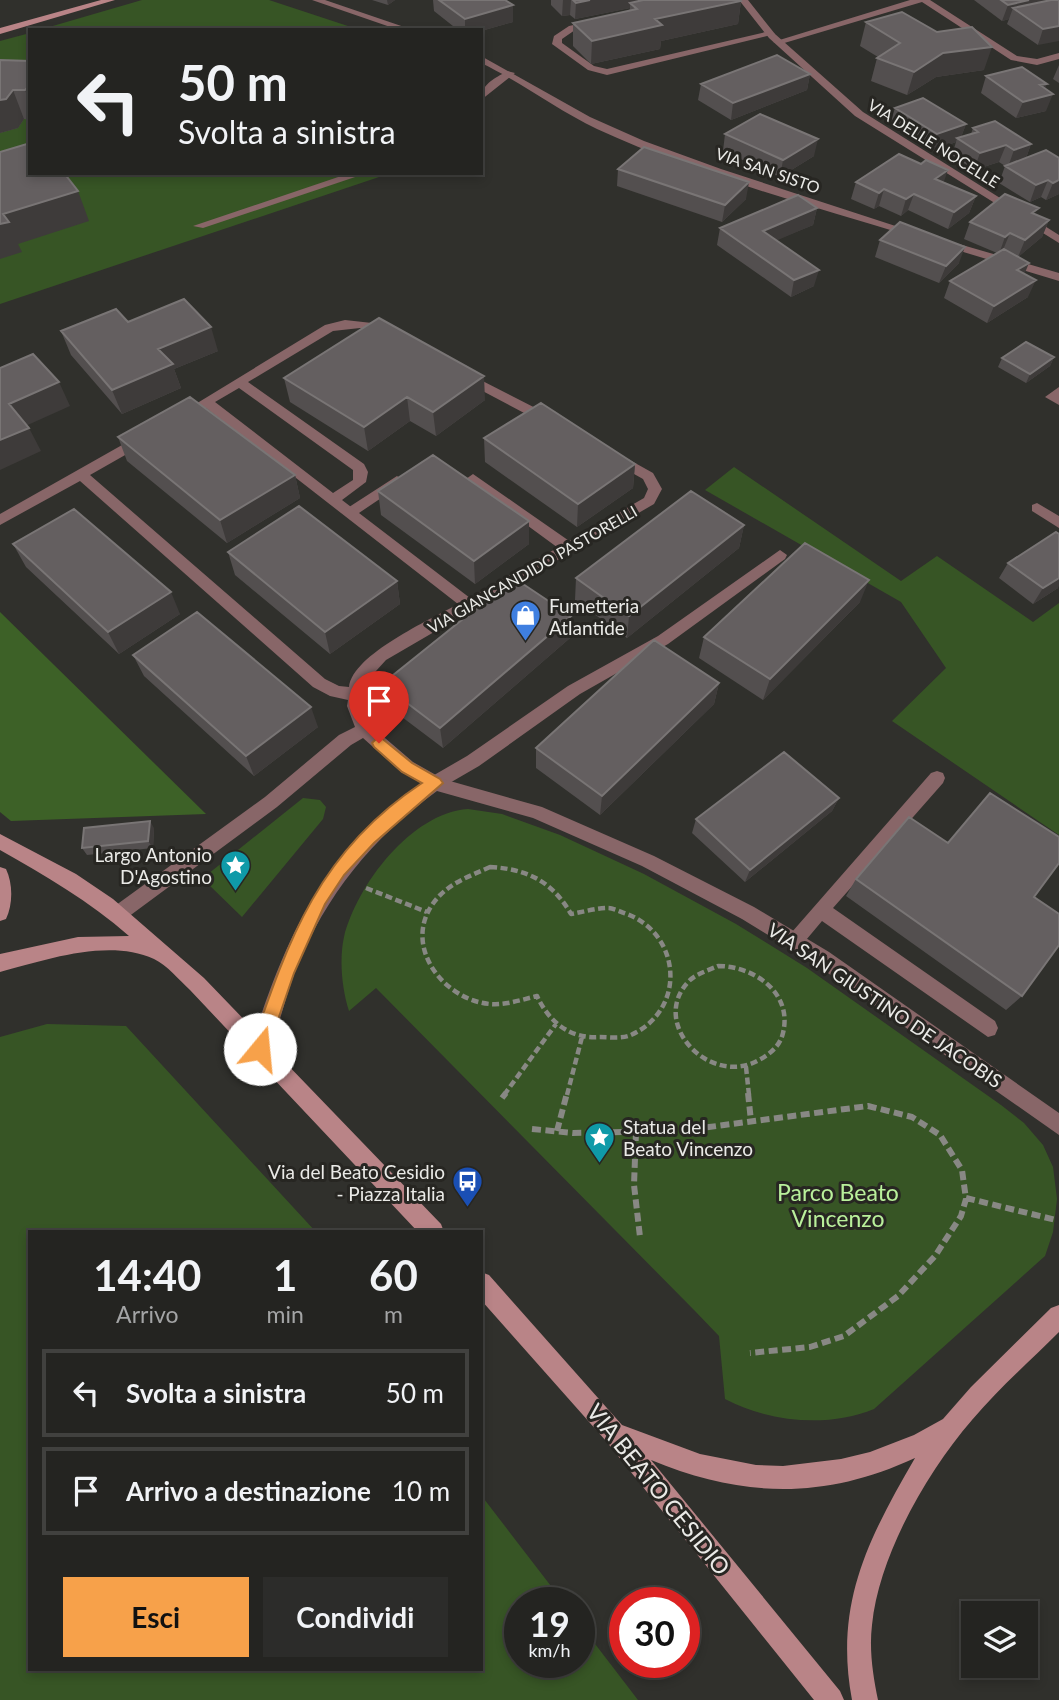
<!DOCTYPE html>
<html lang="it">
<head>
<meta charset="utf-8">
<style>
  body { margin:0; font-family:Lato,sans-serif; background:#2c2c2a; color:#f1f3f6; height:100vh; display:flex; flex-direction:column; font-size:26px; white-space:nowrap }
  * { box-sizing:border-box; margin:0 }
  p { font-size:23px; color:#a3a4a5 }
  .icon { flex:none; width:38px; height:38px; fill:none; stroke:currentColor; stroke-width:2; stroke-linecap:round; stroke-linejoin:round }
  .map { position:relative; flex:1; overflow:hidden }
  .drawer { position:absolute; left:28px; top:1230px; width:455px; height:441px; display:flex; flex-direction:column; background:#242421; border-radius:0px; box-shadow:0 4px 10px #0003,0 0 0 2px #41413f }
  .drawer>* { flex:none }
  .guide { position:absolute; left:28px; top:28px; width:455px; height:147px; border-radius:0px; box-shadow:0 4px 10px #0003,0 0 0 2px #41413f; background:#242421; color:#f1f3f6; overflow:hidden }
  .buttons { position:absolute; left:961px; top:1601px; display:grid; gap:14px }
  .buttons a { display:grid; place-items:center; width:77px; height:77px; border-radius:0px; background:#242421; box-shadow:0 4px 10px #0003,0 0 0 2px #41413f; font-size:35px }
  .speed { position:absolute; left:504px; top:1587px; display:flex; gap:14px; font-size:35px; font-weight:700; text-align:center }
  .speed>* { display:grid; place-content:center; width:91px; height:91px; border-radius:50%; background:#242421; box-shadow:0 4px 10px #0003,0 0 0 2px #41413f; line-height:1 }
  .speed small { font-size:18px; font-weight:400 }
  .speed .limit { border:10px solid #d22; background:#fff; color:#111 }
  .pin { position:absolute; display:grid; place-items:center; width:60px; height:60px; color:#fff; margin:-72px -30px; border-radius:50% 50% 50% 0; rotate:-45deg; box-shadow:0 0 7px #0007 }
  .pin .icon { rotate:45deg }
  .me { position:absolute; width:77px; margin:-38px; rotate:17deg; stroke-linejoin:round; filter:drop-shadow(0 0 5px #0008) }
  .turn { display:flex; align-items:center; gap:24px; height:147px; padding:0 35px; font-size:32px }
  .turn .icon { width:91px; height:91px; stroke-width:2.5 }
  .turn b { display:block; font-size:49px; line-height:60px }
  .eta { display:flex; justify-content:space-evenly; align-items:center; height:119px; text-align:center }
  .eta b { font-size:42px; font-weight:700; line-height:49px }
  .cta { display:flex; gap:14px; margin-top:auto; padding:14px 35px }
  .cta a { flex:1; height:80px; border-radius:0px; background:#f7a14a; color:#111; font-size:28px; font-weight:700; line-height:80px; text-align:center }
  .cta a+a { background:#2c2c2a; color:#f1f3f6 }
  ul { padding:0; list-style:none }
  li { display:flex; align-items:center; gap:21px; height:88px; margin:0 14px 10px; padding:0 21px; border:4px solid #41413f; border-radius:0px }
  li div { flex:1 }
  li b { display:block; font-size:26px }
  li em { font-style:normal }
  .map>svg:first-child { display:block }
  .green { fill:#375525 }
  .forest { fill:#3d6127 }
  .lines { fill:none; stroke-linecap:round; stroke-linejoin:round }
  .path-far1 { stroke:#888884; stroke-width:4.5; stroke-dasharray:7 3.5; stroke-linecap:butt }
  .path { stroke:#888884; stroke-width:6; stroke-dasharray:9 4.5; stroke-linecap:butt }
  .lane { fill:#886668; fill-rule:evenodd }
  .street { fill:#886668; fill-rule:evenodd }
  .secondary { fill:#b98487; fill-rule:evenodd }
  .wall { fill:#534f4f }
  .shaded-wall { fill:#3e3b3a }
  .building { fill:#645f60; stroke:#797575; stroke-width:2 }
  .route { fill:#f7a14a; stroke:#a16930; stroke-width:2 }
  .labels { text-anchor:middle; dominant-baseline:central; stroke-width:6; stroke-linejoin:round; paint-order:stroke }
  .far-street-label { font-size:16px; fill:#eaeae7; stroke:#272622 }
  .poi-label { font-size:19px; fill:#eaeae7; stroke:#272622; text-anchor:start }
  .street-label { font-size:19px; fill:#eaeae7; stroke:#272622 }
  .near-park-label { font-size:23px; fill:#b9f09b; stroke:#272622 }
  .near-street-label { font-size:23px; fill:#eaeae7; stroke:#272622 }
</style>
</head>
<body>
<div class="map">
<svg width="1059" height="1700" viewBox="0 0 1059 1700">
  <rect width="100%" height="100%" fill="#30302c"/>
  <path class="green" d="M142,0H269L360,30H39Z
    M30,33V173H391L0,304V41Z
    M734,467L901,581L937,556L1033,622L1059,603V835L892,721L946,668L901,602L705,490Z
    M303,798L320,800L326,807L323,819L242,917L206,882L208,874Z
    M468,809L502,814L560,835L644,874L736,924L807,968L1001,1105L1024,1123L1043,1145L1053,1167L1057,1199L1053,1232L1045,1256L874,1409C828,1428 769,1422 725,1399L719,1336L695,1311L376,988L349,1011C342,989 339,960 344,937C357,885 411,813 468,809Z
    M47,1024L126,1026L316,1232H30V1670H481V1495L564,1603H520V1662H579V1623L638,1700H0V1037Z"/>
  <path class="forest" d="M0,612L206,814L11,821L0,812Z"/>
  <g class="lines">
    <path class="path-far1" d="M490,867C527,869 552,881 571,914C583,912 596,908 608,908C613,908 619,911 624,913C681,932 688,1009 631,1035C622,1039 609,1037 599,1037C570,1039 549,1022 537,996C525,999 512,1003 500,1004C451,1008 401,951 432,905C446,884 468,877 490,867Z
      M366,888L427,912
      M718,966C753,966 793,992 783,1033C780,1046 770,1054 759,1060C710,1088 648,1023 689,981C696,974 709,970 718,966Z
      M746,1067L749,1095
      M504,1095L556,1024
      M567,1095L582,1037"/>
    <path class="path" d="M748,1093L751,1121
      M502,1098L506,1093
      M532,1129L573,1133L679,1131L868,1106L912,1117L940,1135L962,1170L966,1199L961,1216L935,1256L898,1296L844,1336L810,1347L750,1353
      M557,1131L567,1093
      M636,1132L634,1185L640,1237
      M966,1198L1056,1220"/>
    <path class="lane" d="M910,0H930L1017,56L1037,59L1059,53V59L1037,65L1011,60L922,2L781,44L773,42Z
      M597,20L600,21V25L575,30L562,39V43L594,66L607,69L770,31L775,34L607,75L588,70L552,44L554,36L569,26Z
      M507,71L515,73L481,100C481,84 494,79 507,71Z
      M350,173H367L203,228L193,226Z
      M1059,387V405L1045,397Z
      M473,474L575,545L577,549L575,553H565L468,482L466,479Z
      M397,476L404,481L402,484L356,515H346V509Z
      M1037,503L1059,516V528L1032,511V505Z
      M780,550L787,555L785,559L668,644L580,694L479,766L441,788H429L427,783L429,778L467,756L568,686L658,636Z
      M937,771L943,773L945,778L943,783L833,908L995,1021L998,1028L995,1035L988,1037L822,921L801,946L794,948L787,946L785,940L931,773Z"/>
    <path class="street" d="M312,0H325L413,30H399Z
      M739,0H748L775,34L863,112L1059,235V243L855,116L769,38Z
      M481,56L590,117L644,141L721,169L920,234L910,236C805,204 697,175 597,129C557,110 521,82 481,63Z
      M937,240H945L1059,273V281L937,244Z
      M345,320L372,323L395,335L389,339L360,328L333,331L248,382L364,464L368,472L366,482L342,500L470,598L644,498L648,489L643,479L609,460V454H619L653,473L662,489L654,504L386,660L366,682L363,706L371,726L413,762L443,779L542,807L654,856L754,907L829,952L1059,1113V1135L815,964L742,919L642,866L533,818L437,791C372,838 326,895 296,969C285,997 279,1028 267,1056L260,1058L253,1056L250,1049C286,936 322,854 422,783L401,772L363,738L351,745L277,807L124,920L118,922L112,920L109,914L112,908L265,797L339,735L355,727L347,706L348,700L330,696L313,687L80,481L0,525V514L138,436H148V442L90,475L325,679L339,686L349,687C353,654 430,620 458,604L206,408L183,420L176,416L325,325ZM239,388L353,470V480L333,493L215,402Z
      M463,371L555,418L557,421L550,425L545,424L458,378V372Z"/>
    <path class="secondary" d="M101,0H115L0,34V28Z
      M0,834L76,874L113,899L204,978L441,1224L444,1232H418L190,990C179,980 167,965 154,959C108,938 46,960 0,972V954L78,937L129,936C89,901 46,876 0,850Z
      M0,867L6,869C13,884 13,904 6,919L0,921Z
      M481,1272L489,1275L622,1425L700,1454L756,1465L783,1466L841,1459L870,1452L914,1435L943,1419L971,1387L1051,1308L1059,1305V1332C1030,1361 999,1388 972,1420C927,1472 879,1555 872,1625C869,1650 873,1676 878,1700H852C834,1604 868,1539 915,1458C824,1500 743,1498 651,1460L840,1691L844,1700H814L606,1441L481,1300Z"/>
  </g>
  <path class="wall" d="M372,0H395L388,5Z
    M433,0H505L513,22L481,31V30H458L434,11Z
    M551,0H740L741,1L738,24L661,41L660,49L591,64L573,46V23L629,11L630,8L575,19L570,15L562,16L551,5Z
    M974,0H1059L1038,45L1007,24L1009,19L1002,21Z
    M866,22L984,70L936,77L907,95L871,81L877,58L878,57L860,46Z
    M0,60L30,61V120L24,119L18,128L0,133Z
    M1059,65V83L1053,79Z
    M810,74L807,90L731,120L698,100L701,84Z
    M986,76L1045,89L1046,111L1016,118L981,93Z
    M895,108L966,124L961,137L971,134L973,128L1031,144L1026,158L1046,150L1059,194L1046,200L1041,197L1030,202L999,183L1005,166L999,162L974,170L952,155L956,142L932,151L890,124Z
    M725,134L814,156L780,177L723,151Z
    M618,169L746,199L722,222L617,186Z
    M856,182H944L976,196L969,213L948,229L908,210L901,216L879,206L874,209L851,199Z
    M817,208L813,225L776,240L814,286L791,297L717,245L720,228Z
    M1036,215L1049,220L1042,237L1018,257L1024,274L1028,297L987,323L944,298L950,281L997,253L964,239L970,222Z
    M880,240L959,263L939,283L875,257Z
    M128,322L218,351L174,369L181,388L122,414L71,355L61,331Z
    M1054,357L1050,366L1026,383L998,367L1002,358Z
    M284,378L485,400L436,436L410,421L368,451L290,402Z
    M118,437L295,475L300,498L227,543L127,461Z
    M484,438L635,464L633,488L577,527L485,462Z
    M378,491L529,544L475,584L381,515Z
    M744,525L739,548L627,638L575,600L576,578Z
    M13,544L180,614L119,654L26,567Z
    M228,552L397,581L400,604L330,654L235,575Z
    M1008,563L1058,588L1033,604L999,578Z
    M860,602L763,700L699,658L704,637Z
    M571,616L570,638L443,748L386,705L382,684Z
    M133,655L318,727L254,776L144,676Z
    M719,683L714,704L600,815L536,768V748Z
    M839,798L832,811L745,882L692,833L696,819Z
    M154,828L153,848L87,855L82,848Z
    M948,843L1022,996L1006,1010L846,896L856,879Z"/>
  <path class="shaded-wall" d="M387,0H395L388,5Z
    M563,0H571L570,15L562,16Z
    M590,0H644L630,3V8L575,19L576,3Z
    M1029,0H1054L1013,8L1009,19L1002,21L1008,5Z
    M741,1L738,24L661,41L660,49L591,64L592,41L655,19Z
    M513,5V22L481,31V30H465V19Z
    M1059,26V41L1038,45L1043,29Z
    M992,47L984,70L936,77L907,95L914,72L943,53Z
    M810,74L807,90L731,120L733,103Z
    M1047,84L1042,97L1053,94L1046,111L1016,118L1023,102L1040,85Z
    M30,85V102L25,90Z
    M13,90L24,119L18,128L0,133V100Z
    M966,124L960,140L957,138L956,142L932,151L937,134Z
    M818,139L814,156L780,177L783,160Z
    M1031,144L1025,161L1008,167L1014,150Z
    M1006,145L999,162L974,170L980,153Z
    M948,170L942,187L935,179Z
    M1048,180L1041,197L1030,202L1036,185Z
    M1059,180V194L1046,200L1053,183Z
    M749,182L746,199L722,222L725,205Z
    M884,189L879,206L874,209L879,193Z
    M78,191L89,221L18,244L22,252L0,259V224L3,214Z
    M914,194L908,210L901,216L906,199Z
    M976,196L969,213L948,229L954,212Z
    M817,208L813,225L759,248L763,231Z
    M1049,220L1042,237L1018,257L1025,240Z
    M1010,233L1003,250L999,254L1005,237Z
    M965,247L959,263L939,283L946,266Z
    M1029,263L1022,280L1017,270Z
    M819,270L814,286L791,297L794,280Z
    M1036,280L1028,297L987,323L994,306Z
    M211,327L218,351L174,369L181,388L122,414L112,390L158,349Z
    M1054,357L1050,366L1026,383L1030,374Z
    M484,376L485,400L436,436L433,412Z
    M59,382L70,406L21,428L9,404Z
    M407,397L410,421L368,451L364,427Z
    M29,428L41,451L0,470V440Z
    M635,464L633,488L577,527L578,504Z
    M295,475L300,498L227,543L220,520Z
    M529,521V544L475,584L474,561Z
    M744,525L739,548L627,638L629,616Z
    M1059,578V586L1058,588L1033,604L1043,588Z
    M869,580L860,602L763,700L770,679Z
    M397,581L400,604L330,654L325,632Z
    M171,592L180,614L119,654L108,632Z
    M571,616L570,638L443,748L440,728Z
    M719,683L714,704L600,815L602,796Z
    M311,707L318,727L254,776L246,756Z
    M839,798L832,811L745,882L750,870Z
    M150,821L154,828L153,848L148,841Z"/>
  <path class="building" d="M439,0H505L513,5L465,19Z
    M573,0H590L576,3Z
    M643,0H740L741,1L655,19L662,25L592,41L573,23L637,9L630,3Z
    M1001,0H1029L1008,5Z
    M1051,0H1059V26L1043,29L1013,8Z
    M902,12L937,32L972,27L992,47L943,53L914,72L877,58L900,43L866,22Z
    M777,55L810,74L733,103L701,84Z
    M0,60L30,61V85L25,90H13L6,99L0,100Z
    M1022,67L1047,84L1040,85L1053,94L1023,102L986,76Z
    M923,98L966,124L937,134L895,108Z
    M760,114L818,139L783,160L725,134Z
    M995,121L1031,144L1014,150L1006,145L980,153L957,138L978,132L973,128Z
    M30,143V173H64L78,191L3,214L9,222L0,224V152Z
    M644,147L749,182L725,205L618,169Z
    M1046,150L1059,158V180L1053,183L1048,180L1036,185L1005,166Z
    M899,154L921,164L926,160L948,170L935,179L976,196L954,212L914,194L906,199L884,189L879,193L856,182Z
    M1005,194L1039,208L1032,213L1049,220L1025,240L1010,233L1005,237L970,222Z
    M798,195L817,208L763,231L819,270L794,280L720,228Z
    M900,222L965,247L946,266L880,240Z
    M1004,249L1029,263L1017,270L1036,280L994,306L950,281Z
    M184,299L211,327L158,349L173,364L112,390L61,331L116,309L128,322Z
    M379,318L484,376L433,412L407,397L364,427L284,378Z
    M1026,342L1054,357L1030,374L1002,358Z
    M33,354L59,382L9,404L29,428L0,440V368Z
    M190,397L295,475L220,520L118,437Z
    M541,403L635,464L578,504L484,438Z
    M433,455L529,521L474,561L378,491Z
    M691,491L744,525L629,616L576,578Z
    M299,506L397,581L325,632L228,552Z
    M74,509L171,592L108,632L13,544Z
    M1056,532L1059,534V578L1043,588L1008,563Z
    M805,543L869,580L770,679L704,637Z
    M514,578L571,616L440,728L382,684Z
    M197,612L311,707L246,756L133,655Z
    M654,640L719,683L602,796L536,748Z
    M784,752L839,798L750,870L696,819Z
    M990,793L1059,837V863L1034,897L1059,914V945L1022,996L856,879L909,817L948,843Z
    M150,821L148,841L82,848L84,828Z"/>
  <path class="route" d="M379,736L412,763L440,779L443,783L374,843L344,875L325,904L294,973L268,1049L266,1055L260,1058L253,1055L251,1049C289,938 319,851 422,783L402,772L374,747L372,743Z"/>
  <defs>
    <symbol id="shop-pin" viewBox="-11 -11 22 30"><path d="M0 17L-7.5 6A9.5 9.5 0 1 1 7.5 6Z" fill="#3f7fe0" stroke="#272622"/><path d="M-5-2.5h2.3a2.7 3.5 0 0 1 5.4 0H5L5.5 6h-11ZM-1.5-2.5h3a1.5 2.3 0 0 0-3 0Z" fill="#fff"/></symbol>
    <symbol id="sight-pin" viewBox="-11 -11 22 30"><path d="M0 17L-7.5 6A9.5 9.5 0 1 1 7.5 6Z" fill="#0f9aa8" stroke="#272622"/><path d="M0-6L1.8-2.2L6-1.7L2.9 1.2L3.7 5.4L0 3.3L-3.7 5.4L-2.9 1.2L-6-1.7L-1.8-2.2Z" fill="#fff"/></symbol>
    <symbol id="bus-pin" viewBox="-11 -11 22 30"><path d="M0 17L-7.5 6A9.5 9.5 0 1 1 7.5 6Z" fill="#1a4fb4" stroke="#272622"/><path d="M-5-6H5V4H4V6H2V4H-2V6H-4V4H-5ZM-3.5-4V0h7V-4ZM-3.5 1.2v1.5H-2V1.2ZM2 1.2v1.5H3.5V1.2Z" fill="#fff"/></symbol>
  </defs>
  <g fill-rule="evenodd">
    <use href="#shop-pin" x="508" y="598" width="35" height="47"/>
    <use href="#sight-pin" x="218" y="848" width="35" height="47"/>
    <use href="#sight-pin" x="582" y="1120" width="35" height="47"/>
    <use href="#bus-pin" x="450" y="1164" width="35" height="47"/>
  </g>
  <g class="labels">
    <g class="far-street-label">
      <text transform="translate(934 143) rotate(32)">VIA DELLE NOCELLE</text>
      <text transform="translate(768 170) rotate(19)">VIA SAN SISTO</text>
      <text transform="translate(532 569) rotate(-30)">VIA GIANCANDIDO PASTORELLI</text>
    </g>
    <g class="poi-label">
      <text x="549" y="605">Fumetteria<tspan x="549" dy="22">Atlantide</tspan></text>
      <text x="212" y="854" text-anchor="end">Largo Antonio<tspan x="212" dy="22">D'Agostino</tspan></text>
      <text x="623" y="1126">Statua del<tspan x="623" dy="22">Beato Vincenzo</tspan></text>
      <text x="445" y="1171" text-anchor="end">Via del Beato Cesidio<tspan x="445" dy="22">- Piazza Italia</tspan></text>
    </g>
    <g class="street-label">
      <text transform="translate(885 1005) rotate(34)">VIA SAN GIUSTINO DE JACOBIS</text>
    </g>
    <g class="near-park-label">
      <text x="838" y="1192">Parco Beato<tspan x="838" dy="26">Vincenzo</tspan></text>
    </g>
    <g class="near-street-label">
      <text transform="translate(659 1489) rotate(51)">VIA BEATO CESIDIO</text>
    </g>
  </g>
</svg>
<div class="buttons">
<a><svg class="icon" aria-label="layers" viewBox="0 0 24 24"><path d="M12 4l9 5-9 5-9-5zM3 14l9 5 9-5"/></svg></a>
</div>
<div class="speed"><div>19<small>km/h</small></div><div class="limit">30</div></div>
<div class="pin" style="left:379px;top:743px;background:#d93025"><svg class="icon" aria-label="arrive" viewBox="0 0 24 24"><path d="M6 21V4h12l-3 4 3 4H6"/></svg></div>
<svg class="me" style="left:260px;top:1049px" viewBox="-20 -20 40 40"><circle r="19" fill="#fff"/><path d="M0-13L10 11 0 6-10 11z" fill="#f7a14a"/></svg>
<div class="guide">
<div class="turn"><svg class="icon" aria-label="left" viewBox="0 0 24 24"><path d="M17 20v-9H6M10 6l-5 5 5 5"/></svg><div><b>50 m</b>Svolta a sinistra</div></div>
</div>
<section class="drawer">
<div class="eta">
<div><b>14:40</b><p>Arrivo</p></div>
<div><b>1</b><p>min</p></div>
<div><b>60</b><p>m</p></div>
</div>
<ul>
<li><svg class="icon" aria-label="left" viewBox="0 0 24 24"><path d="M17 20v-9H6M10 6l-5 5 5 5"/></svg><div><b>Svolta a sinistra</b></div><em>50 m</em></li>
<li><svg class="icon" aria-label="arrive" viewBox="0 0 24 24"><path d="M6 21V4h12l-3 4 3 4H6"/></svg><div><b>Arrivo a destinazione</b></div><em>10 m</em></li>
</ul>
<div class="cta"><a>Esci</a><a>Condividi</a></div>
</section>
</div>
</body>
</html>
